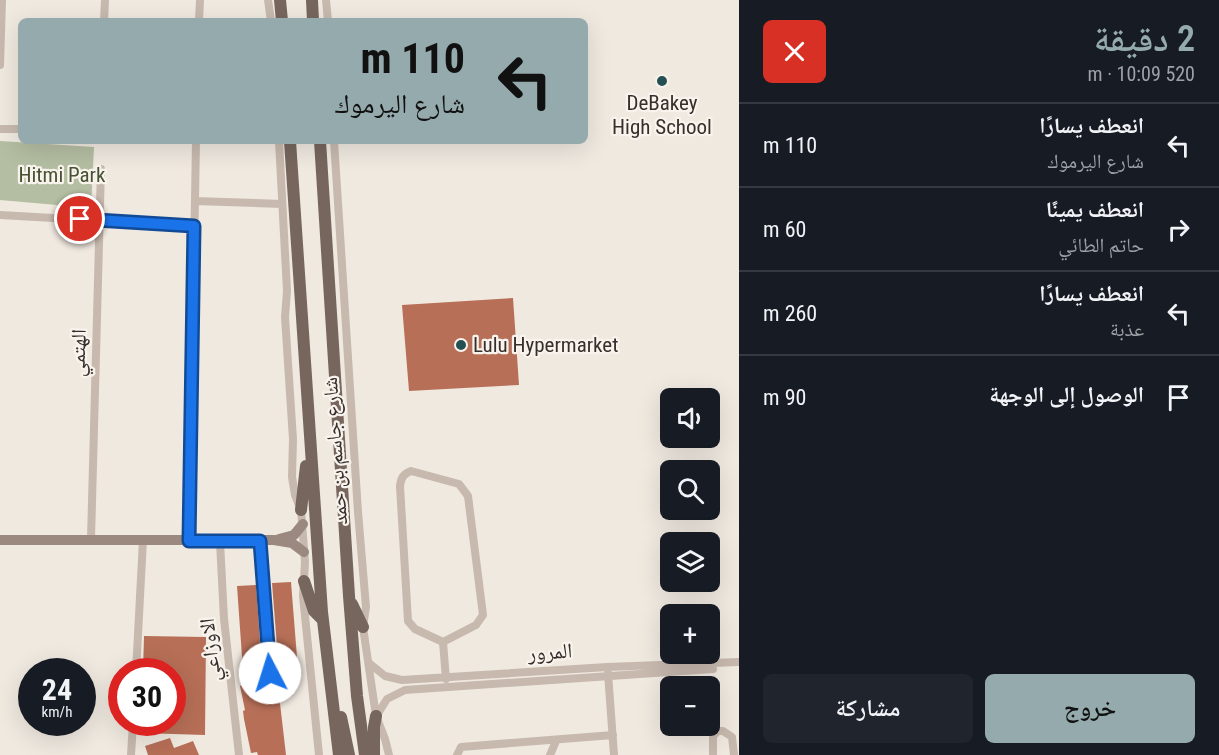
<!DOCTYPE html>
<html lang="ar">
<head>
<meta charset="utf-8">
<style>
  body { margin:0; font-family:"Roboto Condensed","Noto Naskh Arabic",sans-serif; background:#20242c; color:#f1f3f6; direction:rtl; height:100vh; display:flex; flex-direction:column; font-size:22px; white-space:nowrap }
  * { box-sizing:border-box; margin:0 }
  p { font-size:20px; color:#9ea1a6 }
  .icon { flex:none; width:33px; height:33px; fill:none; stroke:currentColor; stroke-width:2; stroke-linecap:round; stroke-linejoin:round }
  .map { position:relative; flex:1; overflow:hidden; direction:ltr }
  .sheet { display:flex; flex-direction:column; background:#171b24; width:480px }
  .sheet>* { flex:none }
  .banner { position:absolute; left:18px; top:18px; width:570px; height:126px; border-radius:9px; box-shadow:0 6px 24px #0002; direction:rtl; background:#95aaad; color:#111; overflow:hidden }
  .tools { position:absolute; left:660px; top:388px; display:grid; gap:12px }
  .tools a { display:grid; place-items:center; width:60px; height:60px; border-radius:9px; background:#171b24; box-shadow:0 6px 24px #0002; font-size:30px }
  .speed { position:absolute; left:18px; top:658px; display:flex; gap:12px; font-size:30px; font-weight:700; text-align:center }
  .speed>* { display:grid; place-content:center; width:78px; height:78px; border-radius:50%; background:#171b24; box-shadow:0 6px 24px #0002; line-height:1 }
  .speed small { font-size:15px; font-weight:400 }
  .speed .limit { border:9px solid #d22; background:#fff; color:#111 }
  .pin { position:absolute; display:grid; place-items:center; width:51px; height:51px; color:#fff; margin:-26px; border:3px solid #fff; border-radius:50%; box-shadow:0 2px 6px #0007 }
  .me { position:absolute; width:66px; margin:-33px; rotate:355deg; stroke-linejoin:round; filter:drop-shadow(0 0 4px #0008) }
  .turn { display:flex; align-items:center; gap:21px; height:126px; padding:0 24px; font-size:27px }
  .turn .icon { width:78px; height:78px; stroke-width:2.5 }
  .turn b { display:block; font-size:42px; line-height:51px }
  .round { display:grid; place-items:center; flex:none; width:63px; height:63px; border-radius:9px; background:#20242c }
  .overview { display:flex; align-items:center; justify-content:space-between; height:102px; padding:0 24px }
  h1 { font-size:36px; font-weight:600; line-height:45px; color:#95aaad }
  .cta { display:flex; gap:12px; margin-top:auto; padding:12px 24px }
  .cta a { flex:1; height:69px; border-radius:9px; background:#95aaad; color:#111; font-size:24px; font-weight:600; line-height:69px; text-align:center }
  .cta a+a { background:#20242c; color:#f1f3f6 }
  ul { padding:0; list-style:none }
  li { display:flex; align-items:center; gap:18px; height:84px; padding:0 24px; border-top:2px solid #363941 }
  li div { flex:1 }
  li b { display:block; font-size:22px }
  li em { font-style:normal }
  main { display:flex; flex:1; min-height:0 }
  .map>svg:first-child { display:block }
  .green { fill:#b4bea2 }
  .building { fill:#b76f57 }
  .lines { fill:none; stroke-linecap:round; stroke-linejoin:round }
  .street { stroke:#c7b9ae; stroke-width:8 }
  .secondary { stroke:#9b897f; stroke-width:10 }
  .primary { stroke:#76665e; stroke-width:12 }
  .route-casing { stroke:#114b97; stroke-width:15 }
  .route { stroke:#1a73e8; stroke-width:10 }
  .poi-dot { fill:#255053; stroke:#f8f3ec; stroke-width:2 }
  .labels { text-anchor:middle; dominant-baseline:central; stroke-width:4.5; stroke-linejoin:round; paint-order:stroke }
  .poi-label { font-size:21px; fill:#372f2b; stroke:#f8f3ec }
  .park-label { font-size:21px; fill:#465232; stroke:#f8f3ec }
  .street-label { font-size:21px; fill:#372f2b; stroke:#f8f3ec }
</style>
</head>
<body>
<main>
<section class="sheet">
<div class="overview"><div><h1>2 دقيقة</h1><p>520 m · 10:09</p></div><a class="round" style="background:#d93025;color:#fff"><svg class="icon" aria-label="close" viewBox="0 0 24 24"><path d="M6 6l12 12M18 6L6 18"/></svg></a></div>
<ul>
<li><svg class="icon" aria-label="left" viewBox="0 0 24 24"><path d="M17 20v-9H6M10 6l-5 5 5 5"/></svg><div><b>انعطف يسارًا</b><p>شارع اليرموك</p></div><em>110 m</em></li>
<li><svg class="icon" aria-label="right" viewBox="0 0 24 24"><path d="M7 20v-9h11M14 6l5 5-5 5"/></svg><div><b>انعطف يمينًا</b><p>حاتم الطائي</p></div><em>60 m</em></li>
<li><svg class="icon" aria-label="left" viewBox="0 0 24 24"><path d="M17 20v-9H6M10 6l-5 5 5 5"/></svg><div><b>انعطف يسارًا</b><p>عذبة</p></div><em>260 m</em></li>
<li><svg class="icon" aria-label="arrive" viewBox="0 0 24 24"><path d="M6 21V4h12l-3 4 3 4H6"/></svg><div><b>الوصول إلى الوجهة</b></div><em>90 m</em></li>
</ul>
<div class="cta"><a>خروج</a><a>مشاركة</a></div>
</section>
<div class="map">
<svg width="739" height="755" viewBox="0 0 739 755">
  <rect width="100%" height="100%" fill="#f0e9e0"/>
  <path class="green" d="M0,141L94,147L91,208L0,200Z"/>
  <path class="building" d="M513,298L519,385L409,391L402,305Z
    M291,582L298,670L279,672L272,583Z
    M256,585L263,683L276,681L278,686L286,755H258L257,752L251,753L244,719L243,711L245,710L240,686L244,685L237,586Z
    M144,636L206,637L205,735L141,733L142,723H172V672H143Z
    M170,738L174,748L193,741L199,755H148L145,746Z"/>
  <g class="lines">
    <path class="street" d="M268,0L271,21
      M326,0L328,21
      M104,21L105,0
      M199,21L200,0
      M0,65L2,0
      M0,129H21
      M279,141L287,291L285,317L293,439L292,477L295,495L301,510L305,562L303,596L319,755
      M334,141L358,512L366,607L363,627L376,716L385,739L389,755
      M195,201L282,204
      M0,215L194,226
      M411,471L459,484L468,496L483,615L476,625L443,642L415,629L408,621L400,486C401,478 403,474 411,471Z
      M91,539L101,169
      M189,541L196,141
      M260,541L270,673
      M220,542L224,619L239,755
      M443,642L446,679
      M369,663L385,676L402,680L607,667L739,662
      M136,672L143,540
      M608,673L614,755
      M377,715L387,699L405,690L713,669
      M131,755L133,723
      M457,755L461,747L613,735
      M550,755L556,741
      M713,755V736L718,731H723L732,737L734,755"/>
    <path class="secondary" d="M279,539L294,535L303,524
      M0,540H274L292,543L304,552"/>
    <path class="primary" d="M280,0L282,21
      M312,0L313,21
      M290,141L322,612L339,755
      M320,141L349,596L357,696L365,755
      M301,510L306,466
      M304,581L314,611L322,619
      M352,604L363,627
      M341,717L349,755
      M374,755V727L376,716"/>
  </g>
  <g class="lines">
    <defs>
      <path id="route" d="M80,219L194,226L189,541H260L270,673"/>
    </defs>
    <use href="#route" class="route-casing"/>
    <use href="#route" class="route"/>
  </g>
  <g class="poi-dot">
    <circle cx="662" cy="81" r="6"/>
    <circle cx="461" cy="345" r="6"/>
  </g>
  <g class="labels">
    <g class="poi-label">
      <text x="662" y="103">DeBakey<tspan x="662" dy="24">High School</tspan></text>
      <text x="473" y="345" text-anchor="start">Lulu Hypermarket</text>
    </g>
    <g class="park-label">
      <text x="62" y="175">Hitmi Park</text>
    </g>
    <g class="street-label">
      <text transform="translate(78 353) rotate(-88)">الهتمي</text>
      <text transform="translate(335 451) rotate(-94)">شارع جاسم بن حمد</text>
      <text transform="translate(210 650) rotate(-96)">الاوزاعي</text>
      <text transform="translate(550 652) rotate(-4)">المرور</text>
    </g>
  </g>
</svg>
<div class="tools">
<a><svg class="icon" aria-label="sound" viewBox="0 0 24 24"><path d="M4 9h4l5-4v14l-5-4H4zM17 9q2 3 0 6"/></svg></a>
<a><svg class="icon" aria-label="search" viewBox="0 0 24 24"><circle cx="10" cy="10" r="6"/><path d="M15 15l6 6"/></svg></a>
<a><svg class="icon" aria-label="layers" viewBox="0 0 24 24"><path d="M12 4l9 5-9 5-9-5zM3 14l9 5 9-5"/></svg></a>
<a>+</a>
<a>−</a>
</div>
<div class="speed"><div>24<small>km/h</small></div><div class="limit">30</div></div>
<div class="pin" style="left:80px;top:219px;background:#d93025"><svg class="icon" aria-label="arrive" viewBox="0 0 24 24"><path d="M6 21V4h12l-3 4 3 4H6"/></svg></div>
<svg class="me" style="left:270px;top:673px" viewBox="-20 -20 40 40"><circle r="19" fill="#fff"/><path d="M0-13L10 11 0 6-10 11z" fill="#1a73e8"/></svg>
<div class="banner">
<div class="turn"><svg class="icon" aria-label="left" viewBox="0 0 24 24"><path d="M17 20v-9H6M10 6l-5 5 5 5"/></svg><div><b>110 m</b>شارع اليرموك</div></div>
</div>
</div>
</main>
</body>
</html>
